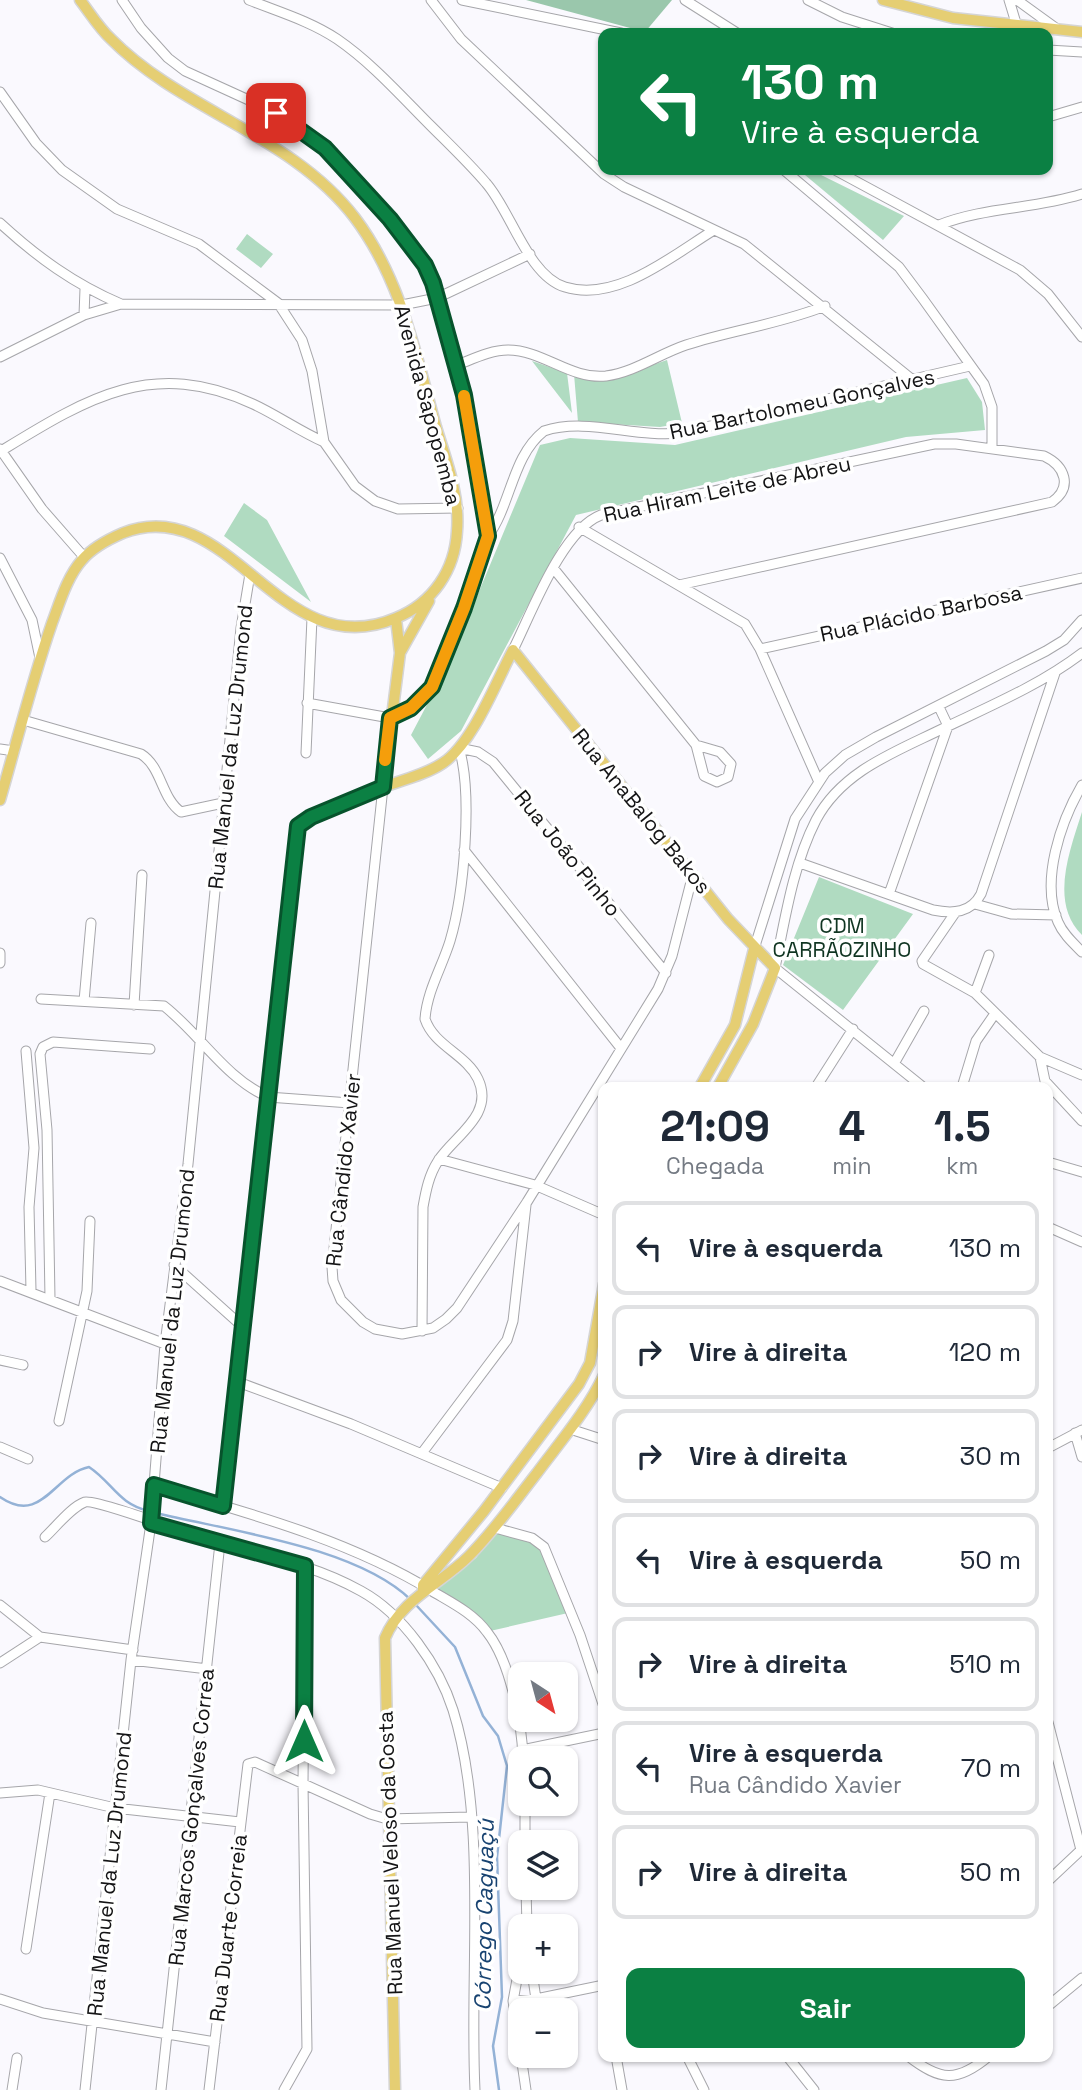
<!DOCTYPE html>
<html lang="pt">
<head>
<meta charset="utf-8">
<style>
  body { margin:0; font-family:"Space Grotesk",sans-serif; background:#f6f6f7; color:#1f2937; height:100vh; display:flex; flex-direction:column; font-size:26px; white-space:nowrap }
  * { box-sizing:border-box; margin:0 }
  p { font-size:23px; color:#747a83 }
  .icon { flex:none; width:38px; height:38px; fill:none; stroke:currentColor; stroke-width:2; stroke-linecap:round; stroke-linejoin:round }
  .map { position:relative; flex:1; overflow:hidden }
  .sheet { position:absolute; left:598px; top:1082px; width:455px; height:980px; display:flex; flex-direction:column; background:#fff; border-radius:14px; box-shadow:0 2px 5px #0004 }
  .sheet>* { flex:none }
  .banner { position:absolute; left:598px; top:28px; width:455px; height:147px; border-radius:14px; box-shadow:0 2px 5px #0004; background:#0b8043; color:#fff; overflow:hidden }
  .needle { width:46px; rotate:144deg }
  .controls { position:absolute; left:508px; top:1662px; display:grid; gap:14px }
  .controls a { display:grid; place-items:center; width:70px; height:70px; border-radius:14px; background:#fff; box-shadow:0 2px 5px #0004; font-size:35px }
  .pin { position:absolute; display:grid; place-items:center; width:60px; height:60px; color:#fff; margin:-30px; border-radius:14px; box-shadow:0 4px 10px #0006 }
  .me { position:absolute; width:77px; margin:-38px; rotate:0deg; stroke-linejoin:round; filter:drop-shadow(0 0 5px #0008) }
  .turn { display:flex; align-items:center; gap:24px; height:147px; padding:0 28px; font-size:32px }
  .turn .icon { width:91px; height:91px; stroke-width:2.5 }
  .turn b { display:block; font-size:49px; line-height:60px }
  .eta { display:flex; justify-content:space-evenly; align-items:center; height:119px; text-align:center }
  .eta b { font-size:42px; font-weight:800; line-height:49px }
  .action { display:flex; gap:14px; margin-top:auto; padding:14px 28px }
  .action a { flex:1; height:80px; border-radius:14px; background:#0b8043; color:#fff; font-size:28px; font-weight:800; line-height:80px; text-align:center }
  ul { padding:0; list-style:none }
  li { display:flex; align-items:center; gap:21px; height:94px; margin:0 14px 10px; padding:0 14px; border:4px solid #e0e1e3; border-radius:14px }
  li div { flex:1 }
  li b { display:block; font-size:26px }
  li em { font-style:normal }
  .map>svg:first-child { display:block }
  .green { fill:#b0dbc1 }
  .forest { fill:#9ac7ac }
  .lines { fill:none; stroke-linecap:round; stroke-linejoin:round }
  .stream { stroke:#94b2d6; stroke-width:2.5 }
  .minor-casing { stroke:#a6a6aa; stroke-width:11 }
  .major-casing { stroke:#d5d5d5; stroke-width:13 }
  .minor { stroke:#fff; stroke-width:9 }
  .major { stroke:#e5ce73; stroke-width:10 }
  .route-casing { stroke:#07532c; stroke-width:18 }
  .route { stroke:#0b8043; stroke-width:12 }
  .slow { stroke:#f59e0b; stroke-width:12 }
  .labels { text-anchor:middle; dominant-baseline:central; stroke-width:7; stroke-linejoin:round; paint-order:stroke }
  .street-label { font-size:21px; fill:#141415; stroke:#fff }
  .park-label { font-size:21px; fill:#103522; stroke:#fff }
  .water-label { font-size:23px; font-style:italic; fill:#184371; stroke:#fff }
</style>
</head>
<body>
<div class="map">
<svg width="1082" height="2090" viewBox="0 0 1082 2090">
  <rect width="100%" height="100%" fill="#faf9fe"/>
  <path class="green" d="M799,170H811L904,216L883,240Z
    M247,234L273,254L261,268L236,249Z
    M667,360L682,423L660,427L578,422L574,374L614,378Z
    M532,361L567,373L572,413Z
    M967,378L982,402L985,430L906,437L576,515L461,731L428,759L411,735L450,661L540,445L570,438L675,445Z
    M244,503L267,520L311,602L224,536Z
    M1082,812V935C1049,903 1070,850 1082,812Z
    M819,877L913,914L843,1010L783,965Z
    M496,1531L512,1534L538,1545L568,1613L490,1631L432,1590L476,1558Z"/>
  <path class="forest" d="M526,0H672L645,32Z"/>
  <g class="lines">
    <path class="stream" d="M0,1497C42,1526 54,1474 89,1467C113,1483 118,1504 149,1511
      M156,1513C230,1531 357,1547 411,1600
      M416,1605L455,1647L483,1716L498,1736L507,1766L497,1857L502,1997L493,2046L499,2090"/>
    <defs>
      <path id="minor" d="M122,0L141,28L168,58L185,71L277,113L299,128L325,148L390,219L425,265L433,283L457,365L488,536L464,608L432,687L411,708L390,718L307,703
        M249,0C279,12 310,21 337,39C372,63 401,96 431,126C449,144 469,163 486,183C511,211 528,276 565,287C617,303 673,255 714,230
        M431,0L461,39L604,174L624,187L744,244L914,381
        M462,0L621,33
        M685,0L737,33
        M808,0L842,17L892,33
        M1009,0L1016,23
        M1017,0L1057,29
        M1048,50L1082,52
        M0,92L36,143L62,170L117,209L199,244L278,303L302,340L312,371L324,442L355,486L375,501L398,509L458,508
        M1048,117L1082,107
        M784,170L899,267L923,299L984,384L992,407V448
        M835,170L1020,270L1048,294L1082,337
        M0,223C37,257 74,284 121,304L402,305L437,298L530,254
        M939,225C984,207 1035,209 1082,194
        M84,315L85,289
        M0,357L84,315L121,304
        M457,365C473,359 491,350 508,350C543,350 571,380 606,376C635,372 659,354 686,345C732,330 780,324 825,306
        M0,449L42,509L84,557
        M1,451C86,399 152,357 253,404C277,415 299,431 324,442
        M579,527L745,624L760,649L818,780
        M488,536C511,505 512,456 544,431C586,417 636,438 680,433L970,366
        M0,558L32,620L40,658
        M554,569L696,745
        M760,649L1082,578
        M513,650C532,612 562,530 601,515L934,444H956L1044,456C1065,466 1073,487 1052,502L679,585
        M23,720L141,754C162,767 161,798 181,812L223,803
        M696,745L720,752L731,764L728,777L717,782L704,776Z
        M0,749L14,751
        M306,753L312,618
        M1082,785C1061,821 1040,881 1058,922C1063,934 1073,943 1082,952
        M464,850L620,1047
        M800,863L933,910C953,914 971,913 981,894L1055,673
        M889,894L948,726L939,707
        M975,904L1011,914L1056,915
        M955,913L922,961L923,964L975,993L1040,1057L1082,1075
        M754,949L795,819L825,773L845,755L876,737L1046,651L1064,640L1082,620
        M0,953V963
        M975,993L989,955
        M41,999L164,1006C200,1034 225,1078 268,1097L350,1103
        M84,1001L91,923
        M134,1005L142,875
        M26,1051L34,1148L29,1207L31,1290
        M1040,1057L1045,1081L1082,1121
        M895,1062L924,1011
        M816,1087L853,1029
        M923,1087L775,968C785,919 793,865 816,820C842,771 895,752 942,729C990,706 1040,685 1082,653
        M962,1087L976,1041L994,1015
        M439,1159L535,1185L604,1215
        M1048,1162L1082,1172
        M1048,1227L1082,1242
        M174,1265L243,1327
        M0,1281L165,1344
        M50,1298L47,1130L40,1054L43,1047L53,1042L150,1049
        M422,1331L423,1207C426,1190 429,1175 438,1161C454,1136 495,1115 478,1079C466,1054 434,1046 425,1019C427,991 442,967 450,941C464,894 473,794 459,748L478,752L493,762L666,973
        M0,1360L23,1365
        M238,1382L351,1424L502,1488
        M59,1421L87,1291L90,1221
        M570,1429L604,1440
        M1075,1433L1082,1457
        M0,1447L28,1459
        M1048,1448L1082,1430
        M422,1453L507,1340L513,1321L526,1205
        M154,1485C248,1513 349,1540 432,1591C452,1603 473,1613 487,1632C510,1661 522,1722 523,1759
        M223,1506L298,826L311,817L383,787L332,1267L333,1281L341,1300L363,1322L375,1329L402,1334L433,1328L446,1319L457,1308L527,1202L658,989L672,956L693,874
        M495,1528L532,1538L544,1547L580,1635L604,1707
        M45,1537C56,1527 71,1507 85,1502C95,1499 187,1533 206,1539C258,1554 313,1564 361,1591C403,1614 439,1666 453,1710C488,1822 469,1972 475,2090
        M0,1605L40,1637L133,1650
        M131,1660L208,1669
        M0,1663L40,1637
        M1048,1722L1081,1850
        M522,1750L604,1733
        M0,1793L38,1790L115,1808L240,1822
        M525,1804V1843
        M1048,1881L1082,1849
        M526,1888L527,1927
        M26,1949L50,1793
        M520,1963L513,2001L520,2048
        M532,1972L536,1999
        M0,1999L43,2013L215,2042
        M513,2001L536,1999L604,1985
        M1048,2006L1082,1978
        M521,2056L526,2090
        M616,2056L622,2090
        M687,2056L704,2090
        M787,2056L814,2090
        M908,2056C940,2081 957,2083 989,2056
        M12,2090L17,2058
        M85,2090L131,1660L151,1523L165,1344L188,1164L241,628L250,574
        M161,2090L220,1543
        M209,2090L248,1764L255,1762L370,1814L387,1819L470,1817
        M284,2090L307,2049L303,1784L305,1566"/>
      <path id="major" d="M883,0L953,18L1082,32
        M396,619L400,653L383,787C402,780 425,775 443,763C473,743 496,682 513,650L728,919L775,968L753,1024L718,1087
        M401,651L429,601
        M0,800C17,741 32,681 52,623C60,602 67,577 82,560C92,548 109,539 123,533C231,491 279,668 396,618C433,603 455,570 457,531C460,495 446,460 436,427C416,355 401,279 355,218C292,135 182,111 111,39C99,28 90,13 80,0
        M700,1087L735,1025L754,949
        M423,1591V1585L484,1511L579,1384L590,1363L604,1284
        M395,2090L385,1638C401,1599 441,1584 469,1556C494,1531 515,1501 537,1473C560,1442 587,1411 604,1375"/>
    </defs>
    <use href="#minor" class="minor-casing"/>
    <use href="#major" class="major-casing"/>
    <use href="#minor" class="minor"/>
    <use href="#major" class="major"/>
  </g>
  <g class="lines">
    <defs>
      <path id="route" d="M276,113L325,148L390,219L425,265L433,283L464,395L488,536L464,608L432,687L411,708L390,718L383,787L311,817L298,826L223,1506L154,1485L151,1523L305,1566L304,1741"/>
    </defs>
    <use href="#route" class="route-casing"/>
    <use href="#route" class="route"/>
    <path class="slow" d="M385,760L390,718L411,708L432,687L464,608L488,536L464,396"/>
  </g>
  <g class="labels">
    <g class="street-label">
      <text transform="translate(802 404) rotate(-12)">Rua Bartolomeu Gonçalves</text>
      <text transform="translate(428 405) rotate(75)">Avenida Sapopemba</text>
      <text transform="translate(727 489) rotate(-12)">Rua Hiram Leite de Abreu</text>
      <text transform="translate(921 613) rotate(-12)">Rua Plácido Barbosa</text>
      <text transform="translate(230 747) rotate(-84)">Rua Manuel da Luz Drumond</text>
      <text transform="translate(642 811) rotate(51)">Rua AnaBalog Bakos</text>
      <text transform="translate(568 853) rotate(51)">Rua João Pinho</text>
      <text transform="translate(343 1170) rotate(-84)">Rua Cândido Xavier</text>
      <text transform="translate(172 1311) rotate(-84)">Rua Manuel da Luz Drumond</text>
      <text transform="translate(191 1817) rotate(-84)">Rua Marcos Gonçalves Correa</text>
      <text transform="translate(390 1853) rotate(-92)">Rua Manuel Veloso da Costa</text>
      <text transform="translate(109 1874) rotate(-84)">Rua Manuel da Luz Drumond</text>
      <text transform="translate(228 1928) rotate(-83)">Rua Duarte Correia</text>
    </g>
    <g class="park-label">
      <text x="842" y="925">CDM<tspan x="842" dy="24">CARRÃOZINHO</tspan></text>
    </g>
    <g class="water-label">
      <text transform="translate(484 1915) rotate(-89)">Córrego Caguaçú</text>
    </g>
  </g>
</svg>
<div class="controls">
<a><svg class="needle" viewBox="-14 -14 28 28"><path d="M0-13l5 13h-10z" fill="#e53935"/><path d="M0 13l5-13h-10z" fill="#747a83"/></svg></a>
<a><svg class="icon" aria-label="search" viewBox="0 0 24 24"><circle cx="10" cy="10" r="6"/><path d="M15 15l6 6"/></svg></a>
<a><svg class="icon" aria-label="layers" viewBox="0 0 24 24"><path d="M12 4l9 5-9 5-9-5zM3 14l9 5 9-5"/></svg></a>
<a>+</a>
<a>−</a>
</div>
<div class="pin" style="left:276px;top:113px;background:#d93025"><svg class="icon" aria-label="arrive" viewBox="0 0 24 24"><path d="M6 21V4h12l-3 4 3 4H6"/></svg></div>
<svg class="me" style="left:304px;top:1741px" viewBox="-20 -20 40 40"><path d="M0-17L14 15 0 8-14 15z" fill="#0b8043" stroke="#fff" stroke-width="4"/></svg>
<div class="banner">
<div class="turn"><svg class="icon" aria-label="left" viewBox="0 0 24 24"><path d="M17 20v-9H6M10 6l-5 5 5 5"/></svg><div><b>130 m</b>Vire à esquerda</div></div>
</div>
<section class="sheet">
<div class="eta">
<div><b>21:09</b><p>Chegada</p></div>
<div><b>4</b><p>min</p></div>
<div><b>1.5</b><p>km</p></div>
</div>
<ul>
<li><svg class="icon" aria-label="left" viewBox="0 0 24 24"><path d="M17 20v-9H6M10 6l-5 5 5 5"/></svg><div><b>Vire à esquerda</b></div><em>130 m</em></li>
<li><svg class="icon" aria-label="right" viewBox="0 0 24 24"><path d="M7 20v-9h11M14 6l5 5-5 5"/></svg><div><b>Vire à direita</b></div><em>120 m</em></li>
<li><svg class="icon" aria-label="right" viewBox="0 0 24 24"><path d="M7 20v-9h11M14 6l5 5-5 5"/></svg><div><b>Vire à direita</b></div><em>30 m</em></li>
<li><svg class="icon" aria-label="left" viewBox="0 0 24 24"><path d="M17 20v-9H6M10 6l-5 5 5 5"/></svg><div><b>Vire à esquerda</b></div><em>50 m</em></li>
<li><svg class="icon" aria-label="right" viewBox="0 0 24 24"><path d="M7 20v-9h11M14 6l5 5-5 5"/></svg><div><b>Vire à direita</b></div><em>510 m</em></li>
<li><svg class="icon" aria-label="left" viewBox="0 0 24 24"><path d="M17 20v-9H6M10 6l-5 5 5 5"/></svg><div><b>Vire à esquerda</b><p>Rua Cândido Xavier</p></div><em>70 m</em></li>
<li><svg class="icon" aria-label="right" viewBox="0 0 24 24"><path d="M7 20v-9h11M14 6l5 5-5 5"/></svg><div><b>Vire à direita</b></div><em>50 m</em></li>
</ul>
<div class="action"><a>Sair</a></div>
</section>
</div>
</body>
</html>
